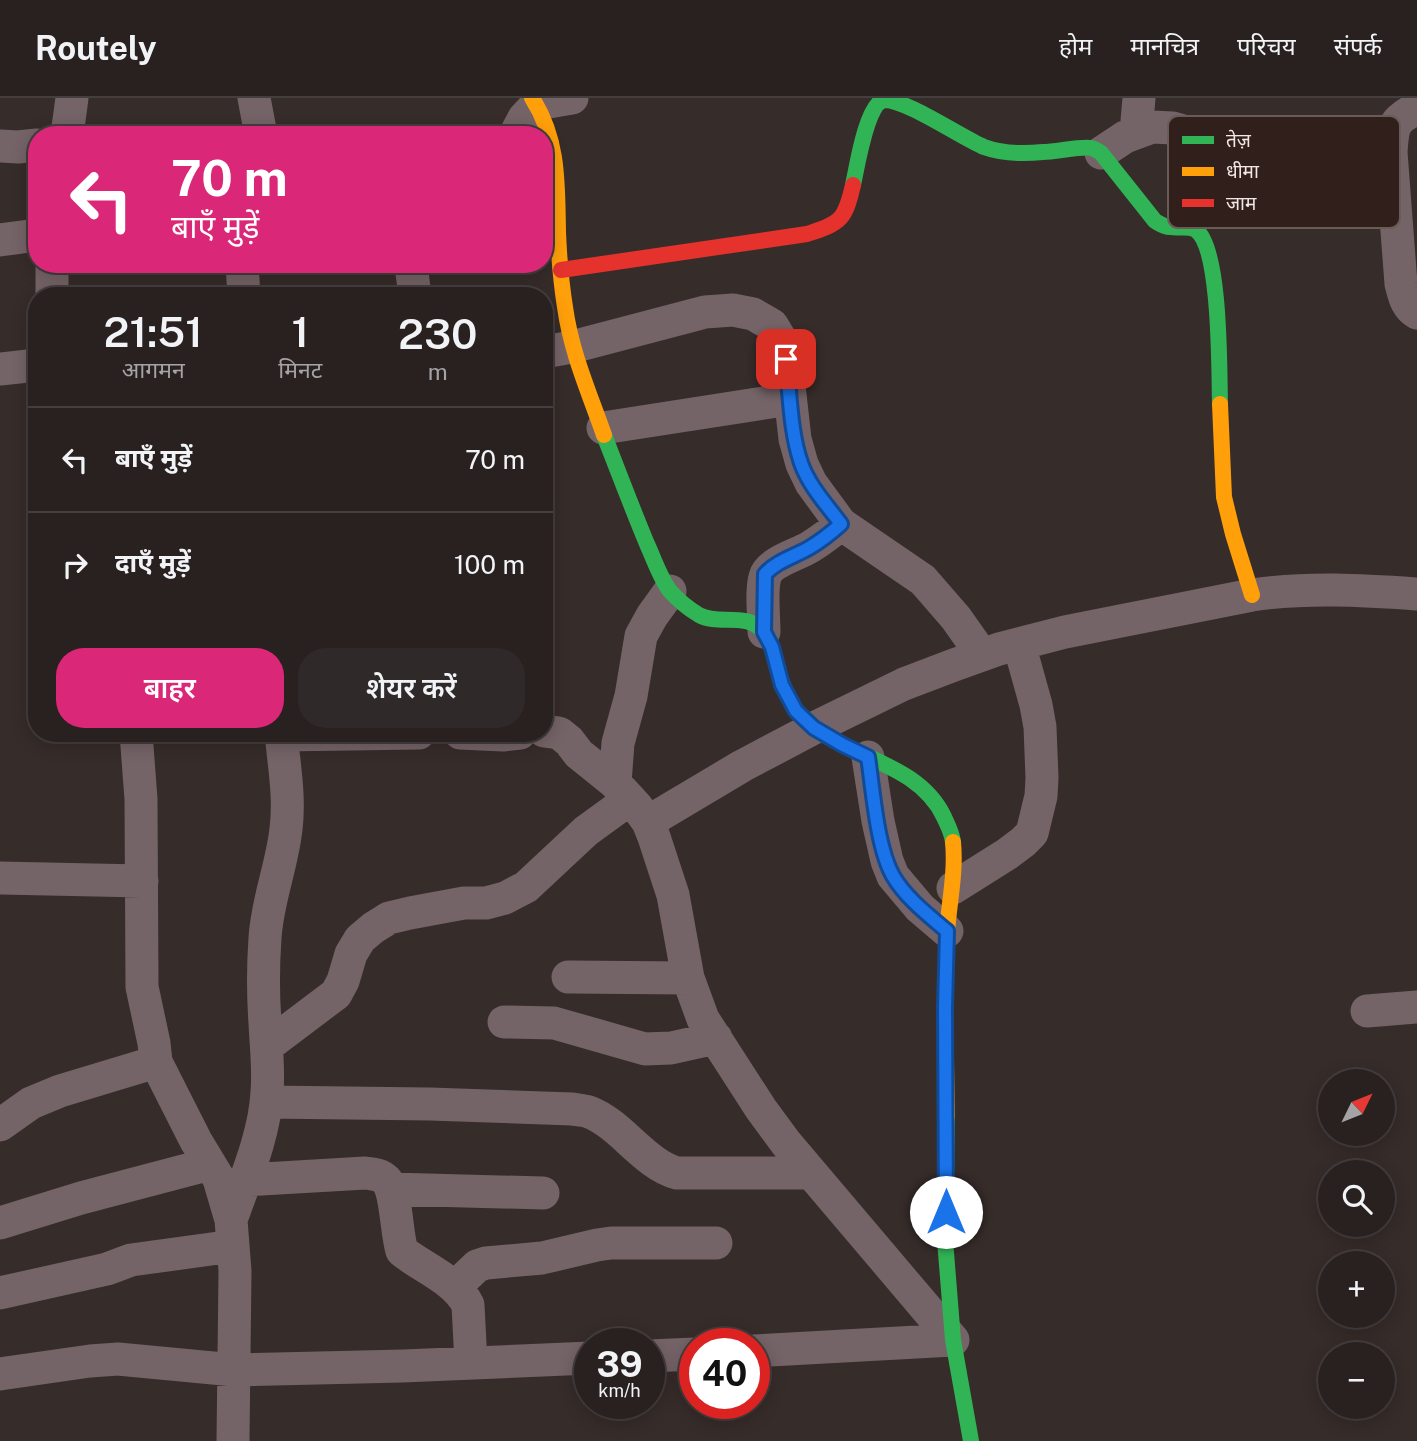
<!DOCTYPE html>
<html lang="hi">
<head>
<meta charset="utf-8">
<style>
  body { margin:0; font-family:"Public Sans","Noto Sans Devanagari",sans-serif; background:#302929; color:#f1f3f6; height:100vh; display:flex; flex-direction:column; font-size:26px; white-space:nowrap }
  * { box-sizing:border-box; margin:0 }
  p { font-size:23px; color:#a5a3a5 }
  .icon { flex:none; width:38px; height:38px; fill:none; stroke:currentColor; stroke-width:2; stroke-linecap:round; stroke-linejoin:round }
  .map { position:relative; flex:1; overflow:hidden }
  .side { position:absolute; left:28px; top:189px; width:525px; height:455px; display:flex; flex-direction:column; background:#282120; border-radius:28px; box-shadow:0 4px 18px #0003,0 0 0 2px #443e3e }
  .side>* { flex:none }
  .guide { position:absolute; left:28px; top:28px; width:525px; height:147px; border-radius:28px; box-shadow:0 4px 18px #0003,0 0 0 2px #443e3e; background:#db2777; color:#fff; overflow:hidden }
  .needle { width:46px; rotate:47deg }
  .tools { position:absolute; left:1318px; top:971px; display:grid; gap:14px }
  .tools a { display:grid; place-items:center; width:77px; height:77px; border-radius:50%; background:#282120; box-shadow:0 4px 18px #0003,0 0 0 2px #443e3e; font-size:35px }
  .speed { position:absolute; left:574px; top:1230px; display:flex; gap:14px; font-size:35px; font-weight:700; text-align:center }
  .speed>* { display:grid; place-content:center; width:91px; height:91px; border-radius:50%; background:#282120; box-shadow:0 4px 18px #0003,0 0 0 2px #443e3e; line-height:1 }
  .speed small { font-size:18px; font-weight:400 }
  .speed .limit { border:10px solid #d22; background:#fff; color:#111 }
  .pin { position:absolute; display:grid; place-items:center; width:60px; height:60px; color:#fff; margin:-30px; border-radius:14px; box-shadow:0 4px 10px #0006 }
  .me { position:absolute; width:77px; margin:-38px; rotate:0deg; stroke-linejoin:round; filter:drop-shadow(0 0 5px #0008) }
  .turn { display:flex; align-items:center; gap:24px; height:147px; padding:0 28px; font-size:32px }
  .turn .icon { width:91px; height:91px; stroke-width:2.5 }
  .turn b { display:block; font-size:49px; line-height:60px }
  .eta { display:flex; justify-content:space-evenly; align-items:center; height:119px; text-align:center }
  .eta b { font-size:42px; font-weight:600; line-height:49px }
  .action { display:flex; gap:14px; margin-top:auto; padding:14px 28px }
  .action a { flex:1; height:80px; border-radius:28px; background:#db2777; color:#fff; font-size:28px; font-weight:600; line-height:80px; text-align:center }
  .action a+a { background:#302929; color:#f1f3f6 }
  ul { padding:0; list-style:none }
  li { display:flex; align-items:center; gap:21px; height:105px; padding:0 28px; border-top:2px solid #443e3e }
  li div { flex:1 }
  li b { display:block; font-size:26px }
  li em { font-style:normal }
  header { display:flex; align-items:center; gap:42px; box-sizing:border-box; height:98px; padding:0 35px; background:#282120; border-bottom:2px solid #443e3e }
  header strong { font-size:33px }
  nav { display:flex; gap:38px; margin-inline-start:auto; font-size:24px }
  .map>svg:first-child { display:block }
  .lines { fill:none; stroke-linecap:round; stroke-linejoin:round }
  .street { stroke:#746367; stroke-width:33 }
  .fast { stroke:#30b455; stroke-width:16 }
  .slow { stroke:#ff9f0a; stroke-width:16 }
  .jam { stroke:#e5322d; stroke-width:16 }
  .route-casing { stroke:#114b97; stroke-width:18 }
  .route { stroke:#1a73e8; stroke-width:12 }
  .key { fill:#301f1b; stroke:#6a5b57; stroke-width:2 }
  .key-label { font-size:19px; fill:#f3e7e4 }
</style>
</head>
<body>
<header>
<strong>Routely</strong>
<nav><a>होम</a><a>मानचित्र</a><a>परिचय</a><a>संपर्क</a></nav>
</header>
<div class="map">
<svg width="1417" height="1343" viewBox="0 0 1417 1343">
  <rect width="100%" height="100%" fill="#362c2a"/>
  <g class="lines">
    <path class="street" d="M254,0L261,37
      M1417,10C1392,23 1393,28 1391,54L1401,186C1404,197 1406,209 1417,215
      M1136,35L1139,0
      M67,37L72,0
      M515,37L524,20L537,6L572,0
      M0,48L18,49L37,47
      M1101,55L1125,39L1152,29L1173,30L1208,40L1270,51L1391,54
      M0,142L37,137
      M52,166V198
      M242,166L244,198
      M414,166L412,175L415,198
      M544,254L572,249L705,214L733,212L753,216L772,227L781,242L786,261L795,341L802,366L811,385L841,426L923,482L956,520L982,557
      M0,271L37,267
      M603,330L790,301
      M670,493L652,518L641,538L631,598L618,645L615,685L637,709L648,724L654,739L673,797L688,880L703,921L761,1011L786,1045L953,1242
      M764,534C764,520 761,492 765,479C769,464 797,457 810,449C821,442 831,435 841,426
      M544,633L559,635L569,643L579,656L615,685
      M136,635L141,701L142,889L154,945L156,964L196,1043L219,1081L231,1122L235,1173L233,1343
      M460,635L503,637L520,635
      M281,637L419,635
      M868,659L878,723L887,763L893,778L920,810L947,833
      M648,724L742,668L814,630L904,586L954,567L999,551L1065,534L1252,497C1306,489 1362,492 1417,496
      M0,780L142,783
      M953,790L1007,756L1023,744L1032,735L1041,698L1042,680L1040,629L1036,607L1019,546
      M568,879L688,880
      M1367,913L1417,909
      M504,924L554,925L645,951L671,950L716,940
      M267,948L336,896L343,883L351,856L360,841L373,830L389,820L410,815L464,805H486L505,800L526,789L586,733L630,701
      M266,1004L430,1006L572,1011C577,1012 584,1012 589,1014C621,1026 644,1066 677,1075H810
      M0,1027L31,1005L60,993L156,964
      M245,1082L365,1075C372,1076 380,1076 386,1082C397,1094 396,1135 402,1153C423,1170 456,1182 468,1207L471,1265
      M391,1091L543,1095
      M231,1122C245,1082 265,1036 267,994C269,971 266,948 265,925C263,897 263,868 265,840C267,803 282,768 286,731C290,699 284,667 281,635
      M0,1125L81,1100L210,1066
      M455,1189L477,1168L486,1165L542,1160L597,1147L611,1145H716
      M0,1195L107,1171L131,1162L233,1148
      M754,1253L953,1242
      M649,1258L695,1256
      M0,1276L90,1263L118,1261L234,1272L403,1268L590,1260"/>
    <path class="fast" d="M853,87C857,69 866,9 883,2C904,0 962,40 984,49C1003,56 1023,56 1043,54C1055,54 1082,48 1091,50C1093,50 1100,54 1101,55L1155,123C1160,126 1164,129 1170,129C1179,131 1188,127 1196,132C1221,150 1219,273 1220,306
      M604,337C618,373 632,410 647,446C654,461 660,480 670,493C678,502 689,511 699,517C719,528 746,513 764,534C772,543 774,557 777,569C784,593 794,616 815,631C857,661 920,668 944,719C948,728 952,735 953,744
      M947,1018L945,1142L953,1242L971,1343"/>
    <path class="slow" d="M532,0C559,42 557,86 558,134C559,159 561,184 565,209C571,254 589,294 604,337
      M1220,306L1224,399L1233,436L1252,497
      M947,1018C946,957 944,896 947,835C949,804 956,775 953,744"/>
    <path class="jam" d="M561,172L807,136C841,125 845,122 853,87"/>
  </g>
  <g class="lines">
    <defs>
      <path id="route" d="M786,261C790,295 790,333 801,365C809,388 827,407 841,426C831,435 821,443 809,450C793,459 777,463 765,476L764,534L772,549L782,587L796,613L814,630L843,647L868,659C873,692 877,750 893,778C906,800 928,817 947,833L945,910L946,1114"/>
    </defs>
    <use href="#route" class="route-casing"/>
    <use href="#route" class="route"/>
  </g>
  <rect x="1168" y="18" width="232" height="112" rx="10" class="key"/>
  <rect x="1182" y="38" width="32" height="8" fill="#30b455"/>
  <rect x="1182" y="69" width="32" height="9" fill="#ff9f0a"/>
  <rect x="1182" y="101" width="32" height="8" fill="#e5322d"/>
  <g class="key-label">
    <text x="1226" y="49">तेज़</text>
    <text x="1226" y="80">धीमा</text>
    <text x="1226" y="112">जाम</text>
  </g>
</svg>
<div class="tools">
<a><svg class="needle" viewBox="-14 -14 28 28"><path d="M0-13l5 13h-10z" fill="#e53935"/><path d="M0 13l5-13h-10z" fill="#a5a3a5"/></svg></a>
<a><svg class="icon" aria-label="search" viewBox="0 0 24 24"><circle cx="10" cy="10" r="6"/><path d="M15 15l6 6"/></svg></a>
<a>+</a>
<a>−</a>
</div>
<div class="speed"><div>39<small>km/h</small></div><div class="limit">40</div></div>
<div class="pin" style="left:786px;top:261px;background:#d93025"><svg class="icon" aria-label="arrive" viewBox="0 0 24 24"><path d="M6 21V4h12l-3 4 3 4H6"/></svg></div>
<svg class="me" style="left:946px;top:1114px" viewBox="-20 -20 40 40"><circle r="19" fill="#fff"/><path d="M0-13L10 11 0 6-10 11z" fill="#1a73e8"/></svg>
<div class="guide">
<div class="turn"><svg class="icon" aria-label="left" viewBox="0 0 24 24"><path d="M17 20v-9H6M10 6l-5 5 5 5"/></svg><div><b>70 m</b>बाएँ मुड़ें</div></div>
</div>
<section class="side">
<div class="eta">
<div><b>21:51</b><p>आगमन</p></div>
<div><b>1</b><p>मिनट</p></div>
<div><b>230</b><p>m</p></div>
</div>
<ul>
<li><svg class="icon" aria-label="left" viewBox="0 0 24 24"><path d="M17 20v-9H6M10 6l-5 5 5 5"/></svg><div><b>बाएँ मुड़ें</b></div><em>70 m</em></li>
<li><svg class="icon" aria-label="right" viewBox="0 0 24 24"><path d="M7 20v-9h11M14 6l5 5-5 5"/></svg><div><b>दाएँ मुड़ें</b></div><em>100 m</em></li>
</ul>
<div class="action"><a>बाहर</a><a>शेयर करें</a></div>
</section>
</div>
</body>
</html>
